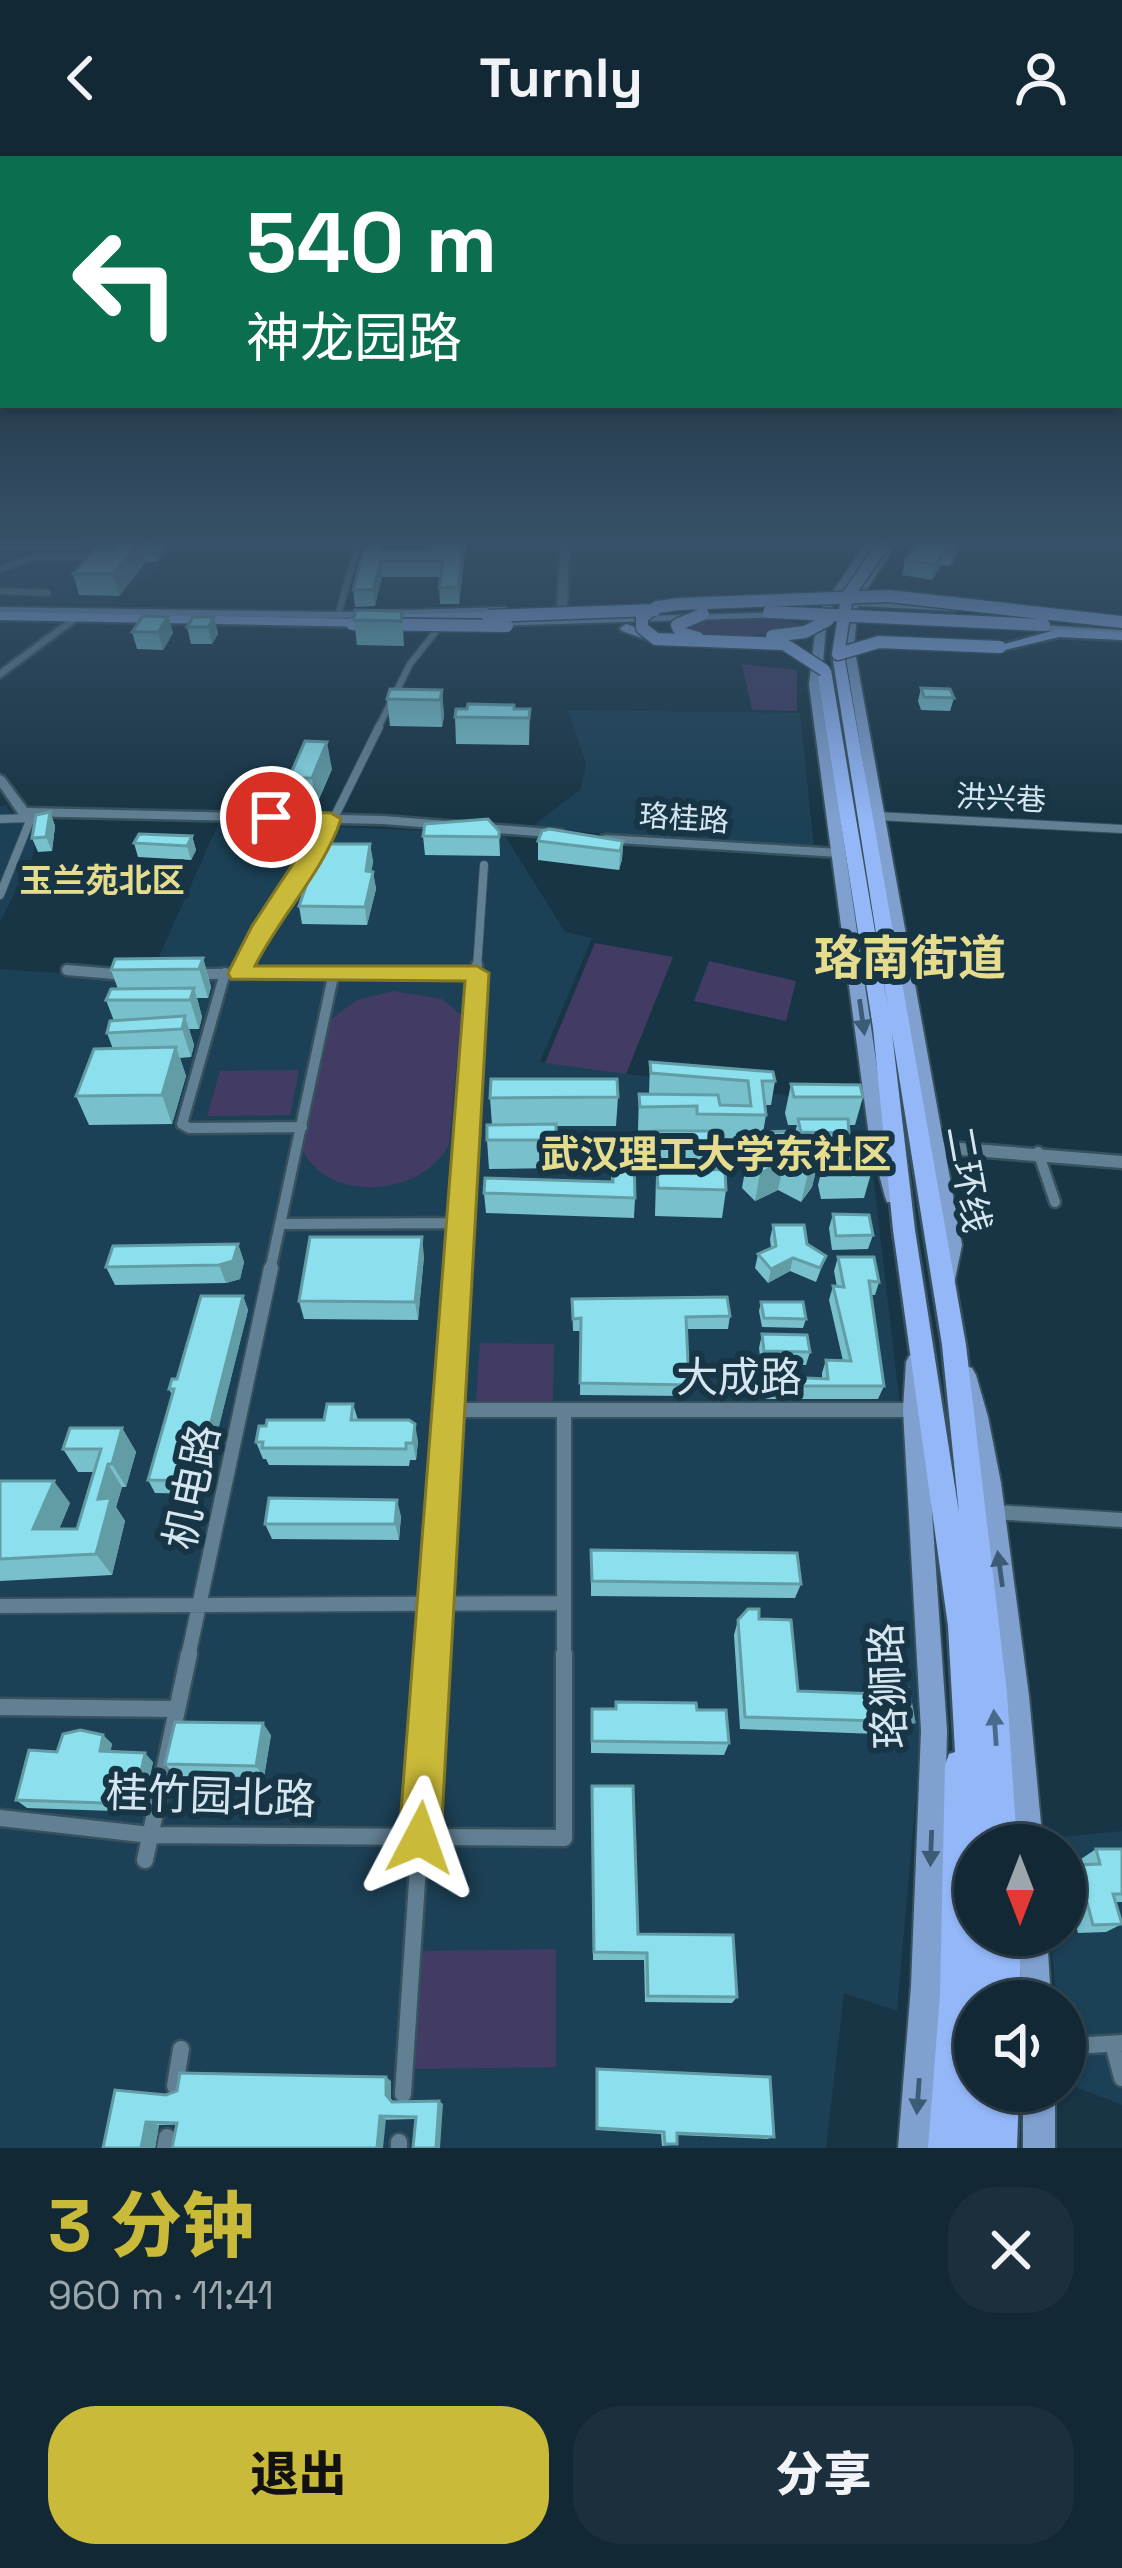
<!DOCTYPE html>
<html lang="zh">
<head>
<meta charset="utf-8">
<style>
  body { margin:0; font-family:"Space Grotesk","Noto Sans SC",sans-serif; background:#1b303c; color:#f1f3f6; height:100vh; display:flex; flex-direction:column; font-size:45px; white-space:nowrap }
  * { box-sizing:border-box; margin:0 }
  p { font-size:39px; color:#9ca6ac }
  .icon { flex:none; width:66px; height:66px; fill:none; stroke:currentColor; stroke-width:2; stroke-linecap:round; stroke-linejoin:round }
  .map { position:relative; height:1992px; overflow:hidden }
  .panel { display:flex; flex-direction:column; background:#122834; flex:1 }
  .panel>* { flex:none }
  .top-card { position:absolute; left:0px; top:0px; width:1122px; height:252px; box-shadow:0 3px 9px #0004,0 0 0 3px #31444f; background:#0b6e4f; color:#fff; overflow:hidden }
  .needle { width:78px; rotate:180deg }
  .fabs { position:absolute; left:954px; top:1668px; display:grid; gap:24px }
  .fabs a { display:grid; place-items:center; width:132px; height:132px; border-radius:50%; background:#122834; box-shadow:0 3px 9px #0004,0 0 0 3px #31444f; font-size:60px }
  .pin { position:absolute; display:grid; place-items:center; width:102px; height:102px; color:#fff; margin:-51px; border:6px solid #fff; border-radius:50%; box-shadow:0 3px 12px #0007 }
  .me { position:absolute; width:132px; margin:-66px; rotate:4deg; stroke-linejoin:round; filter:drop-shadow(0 0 9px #0008) }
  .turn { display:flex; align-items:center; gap:42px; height:252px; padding:0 48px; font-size:54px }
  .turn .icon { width:156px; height:156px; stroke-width:2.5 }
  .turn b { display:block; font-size:84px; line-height:102px }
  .round { display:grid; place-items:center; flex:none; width:126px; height:126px; border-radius:48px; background:#1b303c }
  .overview { display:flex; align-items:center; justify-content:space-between; height:204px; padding:0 48px }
  h1 { font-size:72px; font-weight:800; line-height:90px; color:#caba39 }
  .action { display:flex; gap:24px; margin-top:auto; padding:24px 48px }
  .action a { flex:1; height:138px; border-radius:48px; background:#caba39; color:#111; font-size:48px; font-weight:800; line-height:138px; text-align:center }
  .action a+a { background:#1b303c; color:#f1f3f6 }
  header { display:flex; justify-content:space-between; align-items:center; height:156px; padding:0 48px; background:#122834; font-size:54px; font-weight:800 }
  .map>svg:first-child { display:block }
  .built { fill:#1c4055 }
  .green { fill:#423c65 }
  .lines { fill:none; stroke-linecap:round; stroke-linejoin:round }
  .street-far4-casing { stroke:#37515e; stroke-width:9 }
  .street-far3-casing { stroke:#37515e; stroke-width:10 }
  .street-far2-casing { stroke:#37515e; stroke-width:15 }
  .street-far1-casing { stroke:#37515e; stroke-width:18 }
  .street-casing { stroke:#37515e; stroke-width:21 }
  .secondary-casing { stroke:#37515e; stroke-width:5 }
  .primary-casing { stroke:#37515e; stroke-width:4 }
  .highway-casing { stroke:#37515e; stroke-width:5 }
  .street-far4 { stroke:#628093; stroke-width:6 }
  .street-far3 { stroke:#628093; stroke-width:8 }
  .street-far2 { stroke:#628093; stroke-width:10 }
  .street-far1 { stroke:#628093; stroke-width:14 }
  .street { stroke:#628093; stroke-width:16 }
  .secondary { fill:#628093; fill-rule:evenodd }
  .primary { fill:#80a1d0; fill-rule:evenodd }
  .highway { fill:#94b7f8; fill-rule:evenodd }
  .highway-bridge-casing { stroke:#37515e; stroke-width:15; stroke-linecap:butt }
  .highway-bridge { stroke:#94b7f8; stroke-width:12 }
  .wall { fill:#78c1cc }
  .shaded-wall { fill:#629da6 }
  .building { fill:#8ce0ed; stroke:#629da6; stroke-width:3 }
  .oneway { fill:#3c5b76 }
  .oneway2 { fill:#4a698d }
  .route { fill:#caba39; stroke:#837925; stroke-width:3 }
  .labels { text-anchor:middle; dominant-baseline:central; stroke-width:12; stroke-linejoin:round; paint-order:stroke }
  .far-street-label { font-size:30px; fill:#d5e6f0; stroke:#183545 }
  .far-neighbourhood-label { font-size:33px; font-weight:bold; fill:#e6dc8d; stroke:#183545 }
  .street-label { font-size:36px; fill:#d5e6f0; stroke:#183545 }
  .neighbourhood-label { font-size:39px; font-weight:bold; fill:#e6dc8d; stroke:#183545 }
  .near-street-label { font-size:42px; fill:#d5e6f0; stroke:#183545 }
  .district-label { font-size:48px; font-weight:bold; fill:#e6dc8d; stroke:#183545 }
</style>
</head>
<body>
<header><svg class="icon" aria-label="back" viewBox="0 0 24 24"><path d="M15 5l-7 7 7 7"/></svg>Turnly<svg class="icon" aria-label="person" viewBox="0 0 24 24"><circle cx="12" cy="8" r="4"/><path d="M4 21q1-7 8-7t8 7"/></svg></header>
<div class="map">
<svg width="1122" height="1992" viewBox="0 0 1122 1992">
  <rect width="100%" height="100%" fill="#183545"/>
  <path class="built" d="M0,386H175L152,419L106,449L0,446Z
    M568,554L800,557L814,691L619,680L533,670L581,633L586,608Z
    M6,649L12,659H53L38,671L32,704L0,766V650Z
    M219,666L504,678L565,776L592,782L540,906L865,950L911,1344L922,1571L897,1855L844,1837L826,1992H0V813L113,821L154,812Z
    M1122,1675V1949L1066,1927L1065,1845H1057L1050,1779H1065V1689H1040V1683Z"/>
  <path class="green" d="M737,461L784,462L804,470C773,481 712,485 683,471L703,463Z
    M742,508L797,514V555L752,554Z
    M595,787L673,801L626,918L545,907Z
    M709,805L796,825L786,865L694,845Z
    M393,835L442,843L461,859L449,988C425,1039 330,1049 303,995L330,864L357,844Z
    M299,914L290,959L207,960L220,915Z
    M480,1187L554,1188L553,1245H476Z
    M556,1793V1911L412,1913L419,1795Z"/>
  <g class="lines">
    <defs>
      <path id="street-far4" d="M0,413L35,401H111L121,386
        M0,435L48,437
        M338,459L359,386
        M377,574L410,508L441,469"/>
      <path id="street-far3" d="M877,660L1122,673
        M0,663L31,662
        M0,739L31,662
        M242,812L264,770L324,682L379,571
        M477,812L484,709"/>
      <path id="street-far2" d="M67,814L126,819
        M225,817L182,968L189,972L302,971
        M240,817L244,809
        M192,818L477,817
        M1038,996L1055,1046
        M281,1068L461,1067
        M270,1115L334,816
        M457,1115L477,809"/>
      <path id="street-far1" d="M448,1254H564V1501
        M564,1254H914
        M994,1356L1122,1364
        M0,1450L564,1447
        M188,1501L271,1112
        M432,1501L457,1112"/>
      <path id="street" d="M0,1551L175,1553
        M0,1662L150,1679L564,1682V1498
        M145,1704L189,1498
        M1113,1888L1122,1922
        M1074,1890L1122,1887
        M175,1930L181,1893
        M403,1938L432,1498
        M399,1986V1992
        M165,1992L167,1981"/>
      <path id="secondary" d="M561,386H569L567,452L562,455L557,452Z
        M69,463L77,465L0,522V514Z
        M0,619L4,621L27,652L383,660L562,674L568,678L562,682L383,668L23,660L19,659L0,631Z
        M606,679L839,693L845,697L839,701L602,686V680Z
        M936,985L1122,1000V1012L936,997L928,991Z"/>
      <path id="primary" d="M866,386H875L838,443L850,444L889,386H898L860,444L955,449L960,452L955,455L858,450L854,490L962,1089L953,1133L946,1135L939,1133L936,1127L942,1089L844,490L848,450L834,448L827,459L821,529L887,980L903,1041L901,1046H887L885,1041L869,980L809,529L817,459Z
        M0,451L338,456L505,451L510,454L505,457L338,462L0,457Z
        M788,456L793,459L792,461L491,470L486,467L491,464Z
        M1025,468L1122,474V480L1021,473V469Z
        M916,1197L923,1200L926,1206L925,1254L947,1575L941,1830L930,1992H898L911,1830L921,1575L903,1254L906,1206L909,1200Z
        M965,1210L972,1212L976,1219L988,1261L1001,1327L1029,1540L1043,1689H1015C1010,1596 1000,1504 988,1411C980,1346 974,1281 954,1219L958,1212Z
        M1019,1779H1047L1051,1845H1021Z
        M1023,1935H1055V1992H1023Z"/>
      <path id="highway" d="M0,456L368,463L374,459L488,456L494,460L488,464L377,467L371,471L0,464Z
        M626,468L655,478L657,481L651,485L622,475L620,472Z
        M1059,473L1122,476V484L1059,481L1000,495L994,491Z
        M838,494L844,498L966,1189L1007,1537L1017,1689H975V1779H1020V1845H975V1935H1019L1017,1992H928L940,1838L945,1609L949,1598L955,1596L948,1470L893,1074L873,872L817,514L824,510L831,514L888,853L832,498ZM892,877L942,1189L959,1357L915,1074Z"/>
    </defs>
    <use href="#street-far4" class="street-far4-casing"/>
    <use href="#street-far3" class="street-far3-casing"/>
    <use href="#street-far2" class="street-far2-casing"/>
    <use href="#street-far1" class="street-far1-casing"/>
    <use href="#street" class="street-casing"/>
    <use href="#secondary" class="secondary-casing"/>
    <use href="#primary" class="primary-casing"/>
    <use href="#highway" class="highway-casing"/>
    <use href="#street-far4" class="street-far4"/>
    <use href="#street-far3" class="street-far3"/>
    <use href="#street-far2" class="street-far2"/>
    <use href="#street-far1" class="street-far1"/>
    <use href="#street" class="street"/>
    <use href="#secondary" class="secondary"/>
    <use href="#primary" class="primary"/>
    <use href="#highway" class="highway"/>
    <defs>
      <path id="highway-bridge" d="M885,386L847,441L838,498L879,486L1000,491
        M769,456L1044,469
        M488,460L655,454
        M352,468L507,470
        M772,480L805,476L828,464
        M698,482L681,477L677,469L703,458
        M824,514L784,488L656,483L642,472V461L657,451L680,448L889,440L1122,466"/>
    </defs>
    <use href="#highway-bridge" class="highway-bridge-casing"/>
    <use href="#highway-bridge" class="highway-bridge"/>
  </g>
  <path class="wall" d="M0,386H85L80,394H0Z
    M117,386H168L157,406H146L119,440L79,439L73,418L111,395Z
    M466,386L459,448H440L439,432L441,421H382L375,450L355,451L353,434L384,395H431Z
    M960,386L957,399L950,410L941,409L932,424L902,419L905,404Z
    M402,455L404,490L357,489L354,464Z
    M168,461L173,477L163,494L137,493L132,476Z
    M214,461L218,478L212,488H191L187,471Z
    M921,532L954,542L950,555L921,554L918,545Z
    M442,534L444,560L442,571L390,570L387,543Z
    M530,553L529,589L456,588L455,561Z
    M332,613L316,650L295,649L289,622Z
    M50,656L55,670L52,695L38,696L32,682Z
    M499,675L500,700L425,699L423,680Z
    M192,680L196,694L191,704L138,701L134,687Z
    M538,685H623L622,703L619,714L538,704Z
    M370,688L373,706L371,716H373L376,733L367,769L302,768L299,750Z
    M203,802L211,831L208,842H197L202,861L199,873H189L194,889L191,901L180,902L186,920L172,968L89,969L76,940L113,893L107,877L114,865L106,844L118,833L111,814Z
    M650,906L775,925L771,949H765L766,959L762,983L723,982L724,992L721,1014L726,1034L722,1062L655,1060L656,1020H653L652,1003L654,975L694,974L638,975L639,938H649Z
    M791,928L863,941L855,969H848L849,977L843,1000L872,1014L864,1042L821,1043L818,1029L824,1005H818L812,1031L801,1046L778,1034L755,1045L742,1032L747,1003L760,998L764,976L793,985L797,969H788L785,957Z
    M618,941L616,970H556V1012L489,1013L487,984L492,969L490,942Z
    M612,1003L635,1042L634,1062L486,1057L484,1037L611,1026Z
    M833,1058L873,1079L868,1093L832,1094L829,1072Z
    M773,1069L826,1100L816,1126L790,1115L768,1127L755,1112L758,1098L771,1092L770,1083Z
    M238,1088L244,1106L240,1123L226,1127L115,1129L106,1111Z
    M424,1100L418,1164L304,1163L299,1145Z
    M838,1101L879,1126L875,1139H871L884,1230L878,1243H758L757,1233L760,1220L822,1223V1217L826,1204L843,1205L829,1144L833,1130L837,1131L834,1115Z
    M243,1140L248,1154L202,1338L155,1337L148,1324L172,1239L169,1233Z
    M572,1143L730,1160L728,1173H687L689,1229L687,1240L580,1239L581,1175H573Z
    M761,1146L806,1163L803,1172L762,1171L759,1155Z
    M762,1178L810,1196L806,1209L761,1208L759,1192Z
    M353,1248L358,1264L418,1285L416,1304H410L409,1310L269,1309L266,1303H263L256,1286L324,1264Z
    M122,1272L136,1296L126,1331H122L116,1351L125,1365L112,1419L0,1425V1325L70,1347L59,1373H77L94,1316H78L63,1293Z
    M401,1360L399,1384L272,1383L265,1368Z
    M591,1394L801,1428L795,1442L591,1440Z
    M759,1463L798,1535L874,1538L878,1531L914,1566L904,1579L740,1573L734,1479L738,1464Z
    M697,1554L729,1587L724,1599L591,1597V1566Z
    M103,1579L112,1588L110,1596L153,1606L142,1656L27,1652L16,1644L57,1596Z
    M271,1579L264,1621L176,1620L165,1608Z
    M592,1630L638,1778L737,1841L732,1847L645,1846L644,1804H593Z
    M1096,1693H1122V1746H1115L1122,1768L1106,1776L1078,1777L1065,1729V1716L1077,1709L1083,1708L1081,1703Z
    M597,1913L774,1981L767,1983L677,1979V1988L662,1990L661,1978L596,1974Z
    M391,1925V1943L394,1946L443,1948L416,1963L159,1969L155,1992H103L166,1939Z"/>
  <path class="shaded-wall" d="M140,386L146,406L119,440L113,418Z
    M152,386H168L157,406Z
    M464,386H466L459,448L458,431Z
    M960,386L957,399L950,410L953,396Z
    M944,395L941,409L932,424L935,409Z
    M381,405L382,421L375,450L373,434Z
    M168,461L173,477L163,494L158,476Z
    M214,461L218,478L212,488L208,471Z
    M442,534L444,560L442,571L440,544Z
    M327,586L332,613L316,650L312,622Z
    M50,656L55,670L52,695L46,681Z
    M192,680L196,694L191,704L187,690Z
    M623,685L622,703L619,714L620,695Z
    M370,688L373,706L368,733L366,715Z
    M373,716L376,733L367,769L365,751Z
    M203,802L211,831L208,842L199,813Z
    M194,832L202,861L199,873L190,844Z
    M185,860L194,889L191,901L182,873Z
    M176,891L186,920L172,968L162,939Z
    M819,1003L812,1031L801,1046L808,1017Z
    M784,1006L778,1034L755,1045L760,1017Z
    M422,1081L424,1100L418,1164L415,1146Z
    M238,1088L244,1106L240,1123L226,1127L219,1109Z
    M793,1102L790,1115L768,1127L771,1113Z
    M243,1140L248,1154L202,1338L196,1325Z
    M415,1268L418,1285L416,1304L413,1287Z
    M122,1272L136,1296L126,1331L112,1308Z
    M108,1308L122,1331L116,1351L125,1365L112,1419L96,1398L98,1343Z
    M54,1325L70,1347L50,1395L33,1373Z
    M397,1344L401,1360L399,1384L395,1368Z
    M263,1567L271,1579L264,1621L256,1610Z
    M103,1579L112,1588L109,1604L100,1595Z
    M145,1597L153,1606L142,1656L134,1648Z
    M386,1921L391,1925V1943L397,1949L386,1939Z
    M439,1945L443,1948L440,1992H436Z
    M380,1960L386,1963L383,1992H377Z
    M146,1966L159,1969L155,1992H141Z"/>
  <path class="building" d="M117,386H140L113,418H73L93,394L111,395Z
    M432,386H464L458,431L439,432L443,405H381L373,434H353L365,389H383L381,395H431Z
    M917,386H959L953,396L944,395L935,409L905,404Z
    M355,454L402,455L401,465L354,464Z
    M143,460L168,461L158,476H132Z
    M193,461H214L208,471H187Z
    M921,532L950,533L954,542L924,541Z
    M390,533L442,534L440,544L387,543Z
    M468,548L514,549V553H530L529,562L455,561L456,553H467Z
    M305,585L327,586L312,622H289Z
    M50,656L46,681L32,682L36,659Z
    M488,663L499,675V681L423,680L425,668Z
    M549,673L623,685L620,695L538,685L542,675Z
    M139,678L192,680L187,690L134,687Z
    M328,688H370L366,715L373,716L365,751L299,750L319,694L327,693Z
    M203,802L199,813L111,814L115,803Z
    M194,832L190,844H106L111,833Z
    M185,860L182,873L107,877L110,865Z
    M176,891L162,939L76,940L94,893Z
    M650,906L773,916L775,925H762L766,959L697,958V950L640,951L639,938L718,939L720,949L751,950L748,925L651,917Z
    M491,923H617L618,941L490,942Z
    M791,928L860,929L863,941H794Z
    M798,963H848L849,977L801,976Z
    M556,968V984H487V969Z
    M654,975H722L724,992H655Z
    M791,975L795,992L819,1003L808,1017L784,1006L760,1017L747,1003L767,994L764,976Z
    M826,1000H869L872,1014H828Z
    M612,1003H634L635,1042L484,1037L485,1022L613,1026Z
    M657,1012L725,1014L726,1034L658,1032Z
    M833,1058L869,1059L873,1079L836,1080Z
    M773,1069H804L807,1088L826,1100L820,1112L793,1102L771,1113L758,1098L776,1090Z
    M310,1081H422L415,1146L299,1145Z
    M238,1088L233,1105L219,1109L106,1111L113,1090Z
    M838,1101H874L879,1126L869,1125L884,1230H761L760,1220L828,1223L826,1204L851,1205L833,1130L844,1131Z
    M201,1140H243L196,1325L148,1324L174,1233H169L172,1223H177Z
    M727,1141L730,1160L686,1161L689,1229L580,1227L581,1162L573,1163L572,1143Z
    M761,1146H803L806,1163L764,1162Z
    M762,1178L807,1179L810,1196L764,1195Z
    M327,1248H353L351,1264H409L415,1268L413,1287H406V1293L319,1292H262L263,1286H256L259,1270H266L267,1264H324Z
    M70,1272H122L112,1308H108L98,1343L111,1342L96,1398L0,1403V1325H54L33,1373H77L101,1293H63Z
    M269,1342L397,1344L395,1368H265Z
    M591,1394L797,1397L801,1428L592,1425Z
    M748,1453H759V1463L791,1464L798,1535L879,1538L878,1531L908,1532L914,1566L745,1561L738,1464Z
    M616,1546L696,1547L697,1554H726L729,1587L592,1585V1553H616Z
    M175,1566L263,1567L256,1610L165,1608Z
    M80,1574L103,1579L100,1595L145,1597L134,1648L16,1644L29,1594L57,1596L63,1578Z
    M592,1630H633L638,1778L733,1779L737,1841L648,1840L647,1797L594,1796Z
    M1096,1693H1122V1738H1113L1122,1768L1093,1769L1077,1709L1100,1708Z
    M597,1913L770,1921L774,1981L677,1977V1988H665L664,1976L597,1972Z
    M180,1917L386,1921V1939L392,1946L439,1945L436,1992H413L416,1961L380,1960L377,1992H172L177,1967L146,1966L141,1992H103L115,1934L166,1939L177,1935Z"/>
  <defs><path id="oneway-solid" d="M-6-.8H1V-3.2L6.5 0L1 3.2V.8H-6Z" transform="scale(3)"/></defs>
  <g class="oneway">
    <use href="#oneway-solid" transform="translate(862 861) rotate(82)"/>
    <use href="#oneway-solid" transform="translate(1000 1413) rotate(-98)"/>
    <use href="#oneway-solid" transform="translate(931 1692) rotate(92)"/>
    <use href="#oneway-solid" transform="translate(918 1940) rotate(94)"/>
  </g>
  <use class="oneway2" href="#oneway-solid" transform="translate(995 1572) rotate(-94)"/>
  <linearGradient id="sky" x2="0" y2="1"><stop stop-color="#0d1d26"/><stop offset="0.58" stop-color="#375168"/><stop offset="1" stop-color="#375168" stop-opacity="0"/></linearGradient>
  <rect width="1122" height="665" fill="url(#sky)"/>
  <path class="route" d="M271,655L331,657L341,663C324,715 280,760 255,810H477L489,817L441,1682L435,1697L420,1703L405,1697L399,1682L465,825L231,823L228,817L252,770L319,668L263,665L260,661Z"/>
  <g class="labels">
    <g class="far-street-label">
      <text transform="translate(1001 642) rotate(3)">洪兴巷</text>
      <text transform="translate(684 662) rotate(4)">珞桂路</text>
    </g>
    <g class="far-neighbourhood-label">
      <text x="102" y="725">玉兰苑北区</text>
    </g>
    <g class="street-label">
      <text transform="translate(968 1023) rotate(80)">二环线</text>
    </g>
    <g class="neighbourhood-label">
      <text x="716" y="998">武汉理工大学东社区</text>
    </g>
    <g class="near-street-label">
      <text x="739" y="1221">大成路</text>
      <text transform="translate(192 1331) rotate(-78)">机电路</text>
      <text transform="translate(888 1530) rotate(-92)">珞狮路</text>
      <text transform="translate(211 1640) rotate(2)">桂竹园北路</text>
    </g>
    <g class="district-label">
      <text x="910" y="802">珞南街道</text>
    </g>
  </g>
</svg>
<div class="fabs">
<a><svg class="needle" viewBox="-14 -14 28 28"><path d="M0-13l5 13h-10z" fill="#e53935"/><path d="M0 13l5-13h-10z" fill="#9ca6ac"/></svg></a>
<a><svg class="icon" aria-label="sound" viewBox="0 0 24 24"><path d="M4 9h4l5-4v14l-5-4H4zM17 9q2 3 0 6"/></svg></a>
</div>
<div class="pin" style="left:271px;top:661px;background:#d93025"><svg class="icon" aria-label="arrive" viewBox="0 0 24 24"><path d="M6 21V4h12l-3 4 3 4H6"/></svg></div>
<svg class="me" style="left:420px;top:1682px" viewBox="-20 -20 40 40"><path d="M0-17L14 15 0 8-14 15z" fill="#caba39" stroke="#fff" stroke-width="4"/></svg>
<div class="top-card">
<div class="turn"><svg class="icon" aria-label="left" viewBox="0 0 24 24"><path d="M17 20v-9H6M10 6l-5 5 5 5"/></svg><div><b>540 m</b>神龙园路</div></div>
</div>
</div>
<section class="panel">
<div class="overview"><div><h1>3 分钟</h1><p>960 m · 11:41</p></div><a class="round"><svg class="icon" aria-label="close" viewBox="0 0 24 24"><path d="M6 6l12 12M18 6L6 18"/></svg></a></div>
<div class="action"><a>退出</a><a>分享</a></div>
</section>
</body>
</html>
